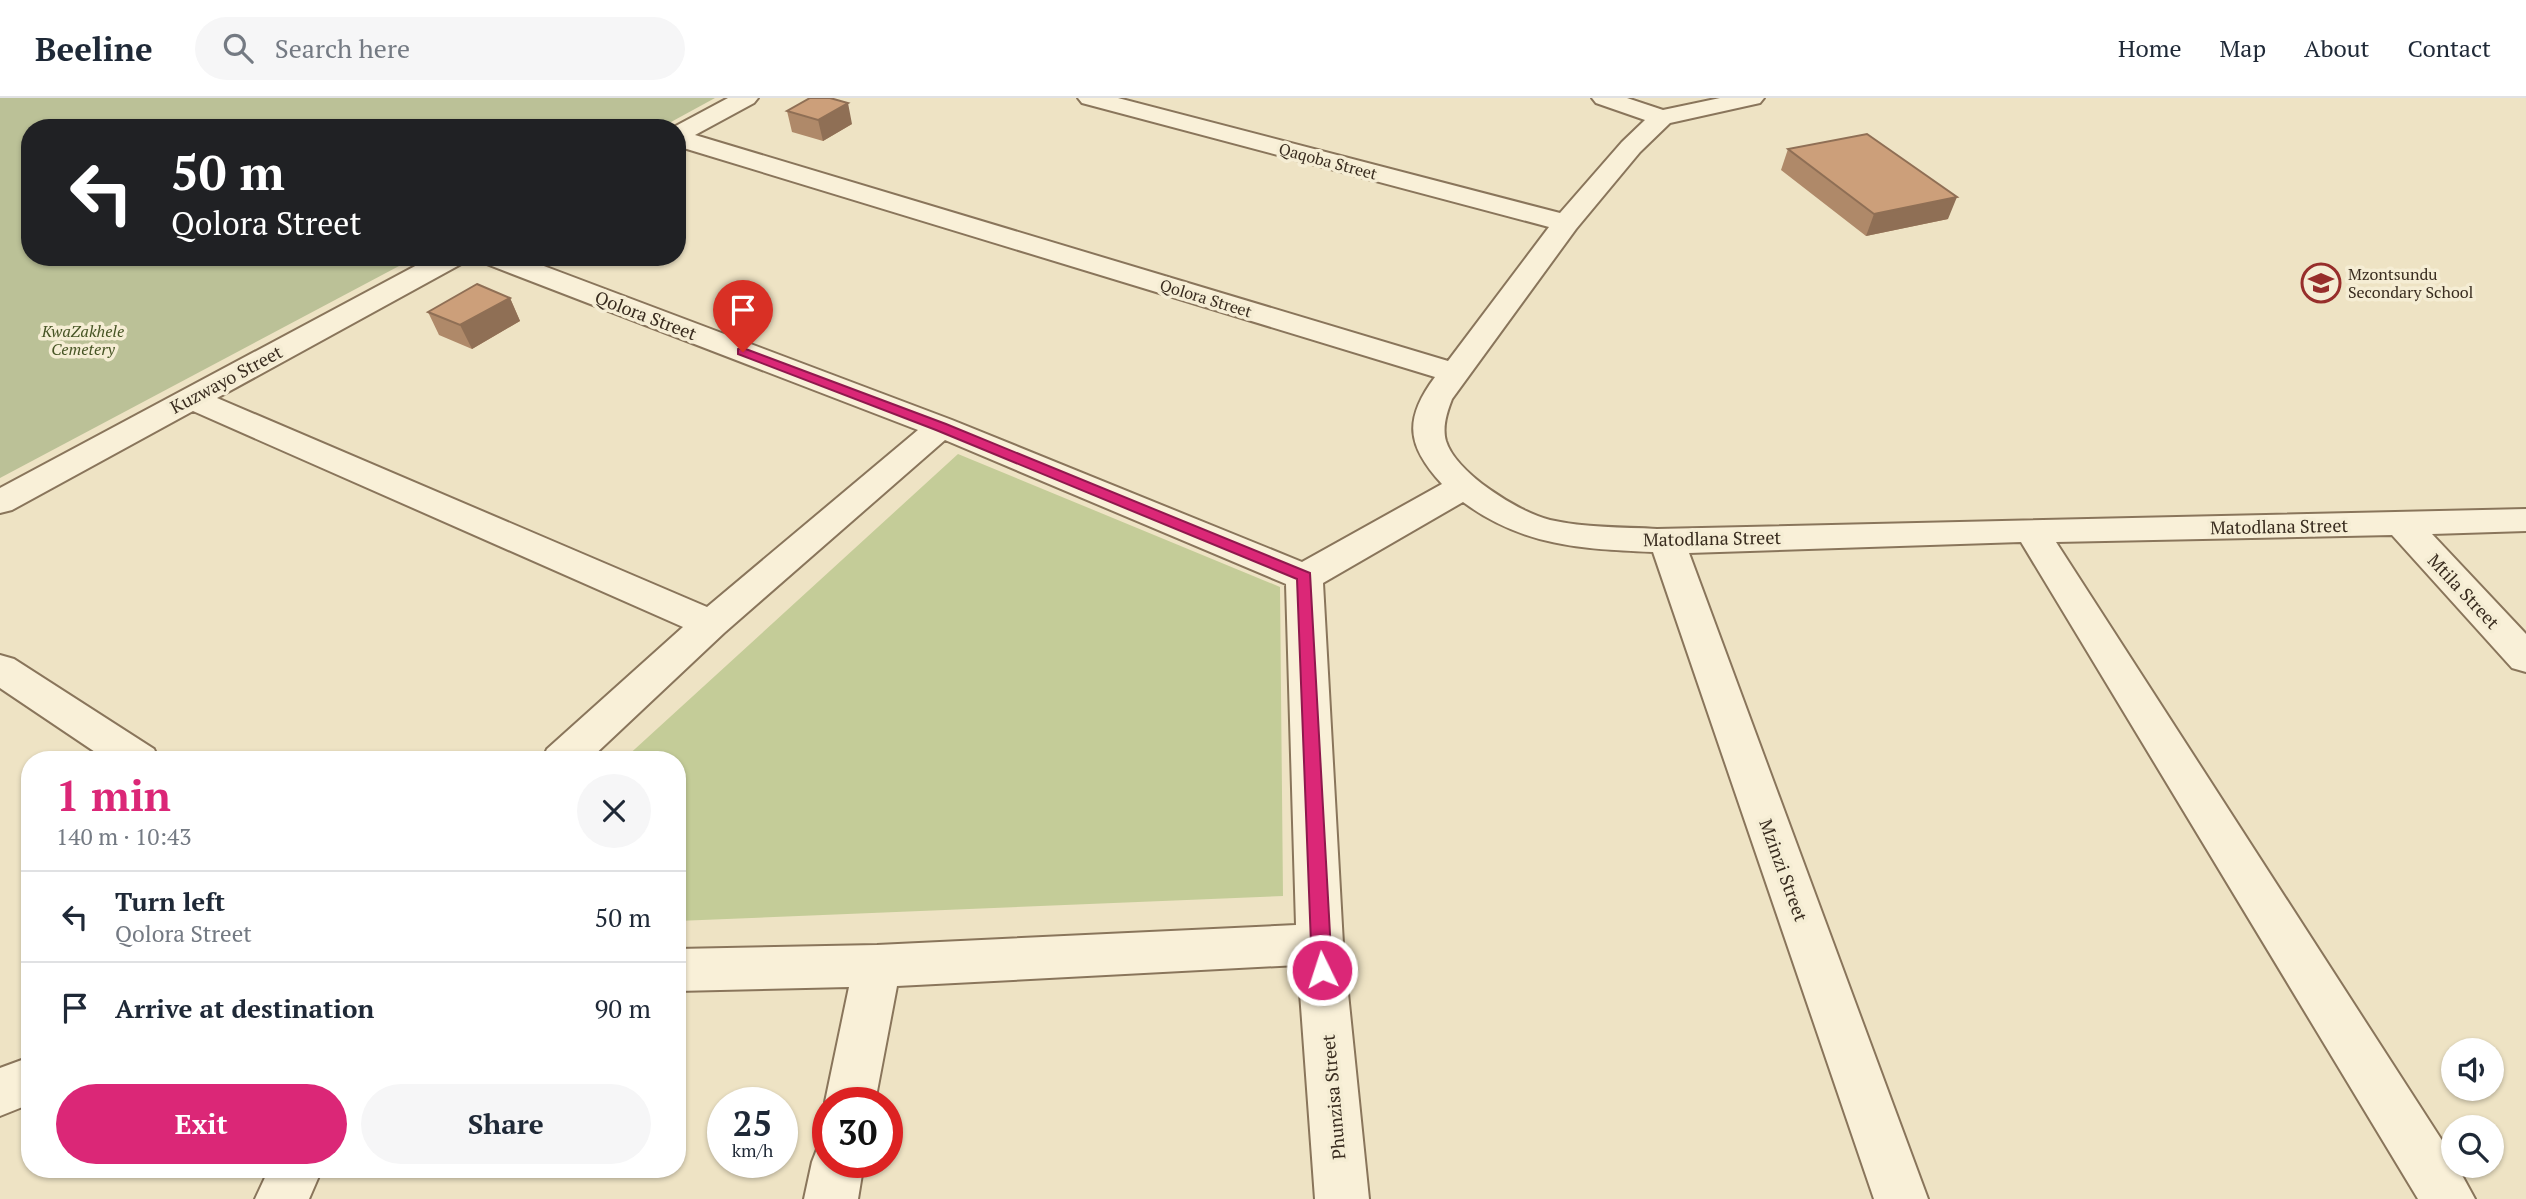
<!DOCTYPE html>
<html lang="en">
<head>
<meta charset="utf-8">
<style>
  body { margin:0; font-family:"PT Serif",serif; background:#f6f6f7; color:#1f2937; height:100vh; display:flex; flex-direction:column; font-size:26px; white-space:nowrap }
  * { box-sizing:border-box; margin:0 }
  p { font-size:23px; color:#747a83 }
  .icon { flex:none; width:38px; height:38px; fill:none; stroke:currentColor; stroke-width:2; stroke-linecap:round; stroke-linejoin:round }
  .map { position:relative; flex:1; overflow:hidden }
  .panel { position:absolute; left:21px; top:653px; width:665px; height:427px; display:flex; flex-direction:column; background:#fff; border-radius:28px; box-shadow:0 2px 5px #0004 }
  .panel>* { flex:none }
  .banner { position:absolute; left:21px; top:21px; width:665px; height:147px; border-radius:28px; box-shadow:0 2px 5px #0004; background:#202124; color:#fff; overflow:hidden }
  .buttons { position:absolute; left:2441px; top:940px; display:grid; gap:14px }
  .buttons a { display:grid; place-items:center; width:63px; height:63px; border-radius:50%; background:#fff; box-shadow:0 2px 5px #0004; font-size:35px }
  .speed { position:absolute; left:707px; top:989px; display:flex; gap:14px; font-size:35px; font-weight:700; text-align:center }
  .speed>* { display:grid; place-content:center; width:91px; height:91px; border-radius:50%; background:#fff; box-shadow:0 2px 5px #0004; line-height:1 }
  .speed small { font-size:18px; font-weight:400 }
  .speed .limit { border:10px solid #d22; background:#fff; color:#111 }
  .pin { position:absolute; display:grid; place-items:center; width:60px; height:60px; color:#fff; margin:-72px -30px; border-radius:50% 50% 50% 0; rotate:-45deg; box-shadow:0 0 7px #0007 }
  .pin .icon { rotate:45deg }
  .me { position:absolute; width:77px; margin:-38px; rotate:356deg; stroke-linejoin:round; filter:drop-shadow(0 0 5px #0008) }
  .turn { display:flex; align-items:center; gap:24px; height:147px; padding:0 35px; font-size:32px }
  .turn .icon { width:91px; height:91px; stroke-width:2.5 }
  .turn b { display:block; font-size:49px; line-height:60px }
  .round { display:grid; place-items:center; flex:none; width:74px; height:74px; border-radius:37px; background:#f6f6f7 }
  .headline { display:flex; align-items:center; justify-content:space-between; height:119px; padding:0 35px }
  h1 { font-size:42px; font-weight:700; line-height:52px; color:#db2777 }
  .primary-button { display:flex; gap:14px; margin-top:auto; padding:14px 35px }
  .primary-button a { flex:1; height:80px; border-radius:42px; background:#db2777; color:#fff; font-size:28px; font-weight:700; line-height:80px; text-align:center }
  .primary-button a+a { background:#f6f6f7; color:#1f2937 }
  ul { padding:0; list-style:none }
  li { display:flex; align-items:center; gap:21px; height:91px; padding:0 35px; border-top:2px solid #e0e1e3 }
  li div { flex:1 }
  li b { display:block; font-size:26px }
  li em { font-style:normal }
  header { display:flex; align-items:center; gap:42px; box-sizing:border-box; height:98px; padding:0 35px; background:#fff; border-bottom:2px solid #e0e1e3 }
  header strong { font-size:33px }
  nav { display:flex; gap:38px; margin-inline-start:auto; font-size:24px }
  .search { width:490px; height:63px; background:#f6f6f7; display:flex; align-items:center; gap:18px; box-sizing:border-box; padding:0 24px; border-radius:38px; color:#747a83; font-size:26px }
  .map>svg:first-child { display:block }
  .green { fill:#c4cc98 }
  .cemetery { fill:#bbc197 }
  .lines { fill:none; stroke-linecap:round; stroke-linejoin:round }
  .street-casing { stroke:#89755b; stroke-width:4 }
  .street { fill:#f9f0d8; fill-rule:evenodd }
  .wall { fill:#af8969 }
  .shaded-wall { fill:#8f6f55 }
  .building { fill:#cc9f7a; stroke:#8f6f55; stroke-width:2 }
  .route { fill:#db2777; stroke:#8e194d; stroke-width:2 }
  .labels { text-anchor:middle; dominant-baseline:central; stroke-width:7; stroke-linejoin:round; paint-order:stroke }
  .far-street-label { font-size:16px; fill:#392c1f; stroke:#f5edd4 }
  .far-poi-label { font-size:16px; fill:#392c1f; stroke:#f5edd4; text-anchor:start }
  .far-park-label { font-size:16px; font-style:italic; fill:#475525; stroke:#f5edd4 }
  .street-label { font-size:18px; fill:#392c1f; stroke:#f5edd4 }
</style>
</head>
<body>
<header>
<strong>Beeline</strong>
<div class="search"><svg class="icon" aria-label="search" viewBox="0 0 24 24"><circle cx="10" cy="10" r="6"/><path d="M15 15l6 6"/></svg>Search here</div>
<nav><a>Home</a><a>Map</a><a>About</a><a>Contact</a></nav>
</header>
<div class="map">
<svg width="2526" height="1101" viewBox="0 0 2526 1101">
  <rect width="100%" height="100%" fill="#eee3c4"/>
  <path class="green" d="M958,356L1280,489L1283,798L677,823V662L624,661Z"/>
  <path class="cemetery" d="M0,0H715L660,30H30V159H416L0,380Z"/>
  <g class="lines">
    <defs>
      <path id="street" d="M728,0H758L754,5L695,37L1448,263L1549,129L1082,5L1078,0H1118L1560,115L1622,44L1645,22L1596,5L1592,0H1627L1663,12L1720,0H1764L1760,5L1670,25L1640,54L1576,131L1452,301C1447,314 1442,329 1446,343C1456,375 1518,414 1550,422C1585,430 1622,429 1657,431L2526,411V433L2432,436L2526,536V574L2512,570L2392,437L2056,444L2454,1061V1068H2457L2475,1101H2418L2021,444L1689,455L1928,1101H1874L1653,454C1581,451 1523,448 1463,404L1323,485L1343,846L1369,1101H1315L1298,867L897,888L875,1004H828V1011L825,1004L849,889L677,893V851L877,847L1296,827L1286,486L945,342L724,535L589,662H542L547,651L683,529L193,313L12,412L0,415V390L432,159H467L463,165L217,300L707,509L918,332L484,165L480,159H520L952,322L1302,464L1442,386C1407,348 1403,322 1435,279L677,48V30H672Z
        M0,557L14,561L154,651L159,662H107L0,590Z
        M30,959V1006L0,1018V970Z
        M828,1042V1064H864L858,1101H804L812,1064L819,1046Z
        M269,1071H322L309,1101H255Z"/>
    </defs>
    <use href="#street" class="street-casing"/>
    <use href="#street" class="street"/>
  </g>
  <path class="wall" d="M787,13L852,26L823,43L792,34Z
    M1788,51L1948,121L1866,138L1781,72Z
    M510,200L520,223L472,251L439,237L428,214Z"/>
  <path class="shaded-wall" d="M848,5L852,26L823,43L818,22Z
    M1957,99L1948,121L1866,138L1874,116Z
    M510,200L520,223L472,251L460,227Z"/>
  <path class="building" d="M810,0H830L848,5L818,22L787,13Z
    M1867,36L1957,99L1874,116L1788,51Z
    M477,186L510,200L460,227L428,214Z"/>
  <path class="route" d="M743,250L946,326L1310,475L1332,872L1329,878L1322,880L1315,878L1312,872L1297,481L936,332L738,256V251Z"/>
  <defs>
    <symbol id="school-ring" viewBox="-11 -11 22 22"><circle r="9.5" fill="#f5edd4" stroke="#972e2b" stroke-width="1.5"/><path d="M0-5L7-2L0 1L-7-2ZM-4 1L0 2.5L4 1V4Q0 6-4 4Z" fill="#972e2b"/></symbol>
  </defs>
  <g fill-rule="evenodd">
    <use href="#school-ring" x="2299" y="163" width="44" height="44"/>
  </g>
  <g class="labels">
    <g class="far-street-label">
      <text transform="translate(1328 63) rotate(15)">Qaqoba Street</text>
      <text transform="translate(1206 200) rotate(17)">Qolora Street</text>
    </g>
    <g class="far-poi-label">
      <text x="2348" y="176">Mzontsundu<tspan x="2348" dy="18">Secondary School</tspan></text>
    </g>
    <g class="far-park-label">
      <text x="83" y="233">KwaZakhele<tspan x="83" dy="18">Cemetery</tspan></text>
    </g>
    <g class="street-label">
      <text transform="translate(646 217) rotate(21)">Qolora Street</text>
      <text transform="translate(226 281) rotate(-28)">Kuzwayo Street</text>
      <text transform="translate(2279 428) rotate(-1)">Matodlana Street</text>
      <text transform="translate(1712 440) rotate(-1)">Matodlana Street</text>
      <text transform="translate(2464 493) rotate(47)">Mtila Street</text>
      <text transform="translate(1784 772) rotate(70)">Mzinzi Street</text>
      <text transform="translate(1333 999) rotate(-95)">Phunzisa Street</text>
    </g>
  </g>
</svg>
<div class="buttons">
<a><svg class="icon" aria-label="sound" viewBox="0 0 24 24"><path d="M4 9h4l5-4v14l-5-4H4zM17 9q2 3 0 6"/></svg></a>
<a><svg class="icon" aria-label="search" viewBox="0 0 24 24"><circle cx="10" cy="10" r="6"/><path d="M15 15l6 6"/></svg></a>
</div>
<div class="speed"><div>25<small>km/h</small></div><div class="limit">30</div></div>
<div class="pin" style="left:743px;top:254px;background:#d93025"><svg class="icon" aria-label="arrive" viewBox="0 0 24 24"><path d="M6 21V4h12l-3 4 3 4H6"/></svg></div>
<svg class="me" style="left:1322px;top:872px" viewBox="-20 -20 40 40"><circle r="17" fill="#db2777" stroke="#fff" stroke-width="3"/><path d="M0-11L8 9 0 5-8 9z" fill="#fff"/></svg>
<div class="banner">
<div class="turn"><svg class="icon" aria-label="left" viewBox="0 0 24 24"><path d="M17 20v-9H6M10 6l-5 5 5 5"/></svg><div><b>50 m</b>Qolora Street</div></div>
</div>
<section class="panel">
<div class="headline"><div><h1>1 min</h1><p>140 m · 10:43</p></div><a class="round"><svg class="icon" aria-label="close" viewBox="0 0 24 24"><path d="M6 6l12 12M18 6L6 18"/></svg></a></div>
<ul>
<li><svg class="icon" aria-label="left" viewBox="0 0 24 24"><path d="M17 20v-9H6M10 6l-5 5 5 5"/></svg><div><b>Turn left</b><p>Qolora Street</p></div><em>50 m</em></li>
<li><svg class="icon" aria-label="arrive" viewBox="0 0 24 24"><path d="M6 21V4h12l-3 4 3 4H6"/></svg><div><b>Arrive at destination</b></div><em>90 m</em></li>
</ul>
<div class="primary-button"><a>Exit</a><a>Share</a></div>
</section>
</div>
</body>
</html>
